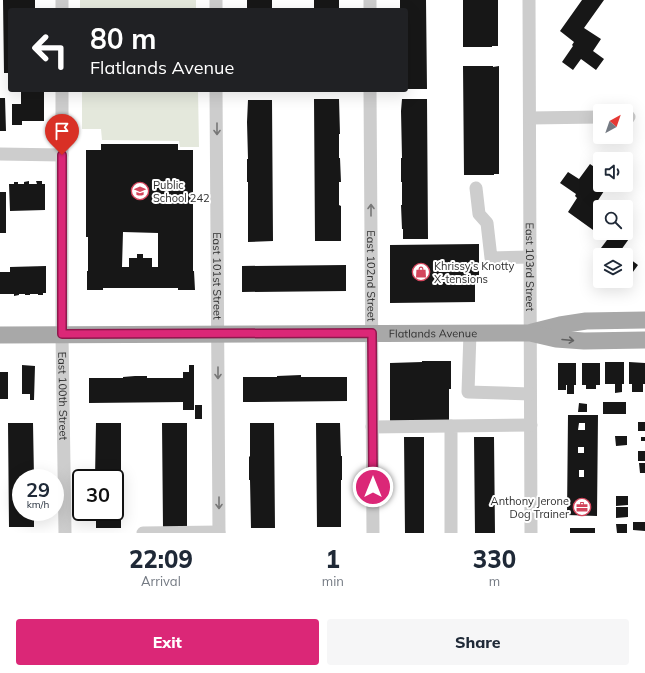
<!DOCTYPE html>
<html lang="en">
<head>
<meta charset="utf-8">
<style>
  body { margin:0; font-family:Mulish,sans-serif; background:#f6f6f7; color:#1f2937; height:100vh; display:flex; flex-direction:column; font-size:15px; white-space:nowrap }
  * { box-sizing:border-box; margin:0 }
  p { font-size:13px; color:#747a83 }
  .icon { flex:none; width:22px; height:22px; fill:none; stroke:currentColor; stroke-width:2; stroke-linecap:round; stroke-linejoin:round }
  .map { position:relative; height:533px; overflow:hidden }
  .sheet { display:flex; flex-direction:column; background:#fff; flex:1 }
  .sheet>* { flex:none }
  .guide { position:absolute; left:8px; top:8px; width:400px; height:84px; border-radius:4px; box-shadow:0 4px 16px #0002; background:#202124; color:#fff; overflow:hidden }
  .needle { width:26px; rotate:40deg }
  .fabs { position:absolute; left:593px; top:104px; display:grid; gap:8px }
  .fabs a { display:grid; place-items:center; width:40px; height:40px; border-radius:4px; background:#fff; box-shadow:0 4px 16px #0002; font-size:20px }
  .speed { position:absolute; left:12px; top:469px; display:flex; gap:8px; font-size:20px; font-weight:700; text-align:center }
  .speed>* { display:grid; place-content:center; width:52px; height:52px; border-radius:50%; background:#fff; box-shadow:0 4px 16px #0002; line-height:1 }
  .speed small { font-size:10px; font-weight:400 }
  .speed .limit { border:2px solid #111; border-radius:6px; background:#fff; color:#111 }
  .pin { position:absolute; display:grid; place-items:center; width:34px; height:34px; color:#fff; margin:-41px -17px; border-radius:50% 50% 50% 0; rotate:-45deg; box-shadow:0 0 4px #0007 }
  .pin .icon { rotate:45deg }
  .me { position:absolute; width:44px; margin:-22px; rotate:0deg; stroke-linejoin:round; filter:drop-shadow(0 0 3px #0008) }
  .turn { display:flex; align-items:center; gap:14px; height:84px; padding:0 16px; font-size:18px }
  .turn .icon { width:52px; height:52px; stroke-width:2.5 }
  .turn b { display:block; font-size:28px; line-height:34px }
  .eta { display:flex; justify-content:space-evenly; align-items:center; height:68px; text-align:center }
  .eta b { font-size:24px; font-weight:800; line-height:28px }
  .primary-button { display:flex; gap:8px; margin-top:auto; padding:8px 16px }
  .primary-button a { flex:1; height:46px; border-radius:4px; background:#db2777; color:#fff; font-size:16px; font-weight:800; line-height:46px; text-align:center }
  .primary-button a+a { background:#f6f6f7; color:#1f2937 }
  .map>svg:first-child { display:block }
  .green { fill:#e4e8dc }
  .building { fill:#171717; fill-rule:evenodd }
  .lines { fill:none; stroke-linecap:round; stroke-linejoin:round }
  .minor { stroke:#cdcdcd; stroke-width:13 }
  .major { stroke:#a8a8a8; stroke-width:17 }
  .oneway { stroke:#777 }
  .oneway2 { stroke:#606060 }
  .route-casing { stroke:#8e194d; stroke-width:10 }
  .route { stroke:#db2777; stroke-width:7 }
  .labels { text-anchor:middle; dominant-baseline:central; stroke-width:4; stroke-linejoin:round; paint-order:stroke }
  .poi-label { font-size:11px; fill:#303030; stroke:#fff; text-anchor:start }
  .street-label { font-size:11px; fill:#303030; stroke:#fff }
</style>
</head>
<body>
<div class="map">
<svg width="645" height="533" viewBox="0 0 645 533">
  <rect width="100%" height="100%" fill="#fff"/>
  <path class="green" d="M80,0H196V10H80Z
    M82,90H198L199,147H180L179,141L102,140L101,129H82Z"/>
  <path class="building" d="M3,0H35V10H10V73H4Z
    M247,0H272V10H247Z
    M314,0H339V10H314Z
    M400,0H426L427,89H406V10H400Z
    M463,0H498V46H492V47H463Z
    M582,0H604L584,28L601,39L593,51L604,59L596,70L581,59L573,70L562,62L573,46L572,45L574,42L560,31Z
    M463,66H493V67L499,66V174H494V175H464Z
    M21,92H44V121H22V125H12V104H21Z
    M0,98H5L6,131H0Z
    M314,99H339L340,134H339V158H340L341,182H339V205L341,206V241H315Z
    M402,99H427L428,239H403V229H402L401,205H402V182H401V158H402L401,111Z
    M248,100H272L273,241L248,242V182H247V159H248L247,122Z
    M101,144H178V150H193V271H194L195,290H178V288H103V290H87V271H88V237H86V150H101ZM123,232L158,233V267H152V258H143V254H137V258H129V267H122Z
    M590,164L600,171V174L593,183L604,191L593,208L600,213V233H626V232L631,236L621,250L625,252L623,254L625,255H600V260L595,256L607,240L568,212L577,198L575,196L576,194L560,183L568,172L579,179Z
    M29,181V184H37L36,181H42V184H45V210L10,211L9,184H14V182H18V184H24V182Z
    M0,192H6V233H0Z
    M479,244V278H475V302L390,303V245Z
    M626,256L638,265L630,276L626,273Z
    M346,265V291L242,292V266Z
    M46,266V293H43V295H38V294H30V295H25V294H19V295L14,296V294H0V272H10V267Z
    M422,361H451V389H449V421L390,422V363L422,362Z
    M605,362H624V384H622V392L615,393V384H605Z
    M629,362L645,363V384H643V392H632V384H629Z
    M558,363H576V385H574V394H567V385H566V390H558Z
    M582,363H600V385H596V389H586V385H582Z
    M22,365L35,366L34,400H30V394H22Z
    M189,365H194V410H183V402L89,403V378H123V377L135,376H147V378H183V372H189Z
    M0,372H8V399H0Z
    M301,375V377H347V401L243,402V377H277V376Z
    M603,402H626V414H603Z
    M579,403L587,404V412H578Z
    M195,405H202V419H195Z
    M568,415H598L597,516L567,515ZM579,423H585V430H578ZM578,447H584V453H578ZM579,470H584V477H579Z
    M638,422H645V431H638Z
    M8,423H33L34,478H21V512H34V527H9Z
    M96,423H121V528H96V512H115V478H95Z
    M162,423H187V528H163Z
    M250,423H274L275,528H251L250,480H249V457L250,456Z
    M316,423H340L341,456H342V480H341V527H317Z
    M615,436H627V445L616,446Z
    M404,437H424V533H405Z
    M474,437H494L495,533H475Z
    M641,437H645V441H641Z
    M638,451H645V461H638Z
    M639,463H645V473H640Z
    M616,496H628V505L616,506Z
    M616,507H628V517L616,518Z
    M633,522H645V531L633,530Z
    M616,524H627V533H617Z
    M570,528H595V533H570Z"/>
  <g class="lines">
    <g class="minor">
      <path d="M62,0V10"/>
      <path d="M216,0V10"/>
      <path d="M370,0V10"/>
      <path id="s1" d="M529,0L531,533"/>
      <path id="s2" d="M62,90V335L65,533"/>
      <path id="s3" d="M216,90L219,533"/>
      <path id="s4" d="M370,90L373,533"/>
      <path d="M626,117H629"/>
      <path d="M530,118L600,117"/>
      <path d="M0,154L62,155"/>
      <path d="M476,188L479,214L487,223L491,258L530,257"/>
      <path d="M470,333L468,392L530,394"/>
      <path d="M372,427L451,426"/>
      <path d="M143,533L219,532"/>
      <path d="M451,533V426L531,425"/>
    </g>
    <g class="major">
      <path d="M532,332L560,325L586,321L645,320"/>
      <path id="s5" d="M0,335L530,333L556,339L584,341L645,340"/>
    </g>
  </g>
  <defs><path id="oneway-shaft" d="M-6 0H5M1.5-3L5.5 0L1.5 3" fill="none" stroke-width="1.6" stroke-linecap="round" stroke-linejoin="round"/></defs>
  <g class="oneway">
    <use href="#oneway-shaft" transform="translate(217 129) rotate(90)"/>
    <use href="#oneway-shaft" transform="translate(371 210) rotate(-90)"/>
    <use href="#oneway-shaft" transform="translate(218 373) rotate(90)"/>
    <use href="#oneway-shaft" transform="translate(219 503) rotate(90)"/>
  </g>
  <use class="oneway2" href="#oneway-shaft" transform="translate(568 340) rotate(5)"/>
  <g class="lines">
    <defs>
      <path id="route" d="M62,155V334L372,333L373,487"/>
    </defs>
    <use href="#route" class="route-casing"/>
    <use href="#route" class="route"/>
  </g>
  <defs>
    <symbol id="school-ring" viewBox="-11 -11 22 22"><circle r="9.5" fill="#fff" stroke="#d3455c" stroke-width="1.5"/><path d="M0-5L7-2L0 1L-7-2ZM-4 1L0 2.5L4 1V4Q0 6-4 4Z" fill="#d3455c"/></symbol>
    <symbol id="shop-ring" viewBox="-11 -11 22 22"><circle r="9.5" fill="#fff" stroke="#d3455c" stroke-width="1.5"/><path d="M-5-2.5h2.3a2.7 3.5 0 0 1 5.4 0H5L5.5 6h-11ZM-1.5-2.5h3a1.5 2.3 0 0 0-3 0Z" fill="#d3455c"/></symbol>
    <symbol id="office-ring" viewBox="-11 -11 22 22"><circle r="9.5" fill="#fff" stroke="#d3455c" stroke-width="1.5"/><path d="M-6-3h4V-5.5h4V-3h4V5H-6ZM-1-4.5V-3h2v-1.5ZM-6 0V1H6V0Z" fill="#d3455c"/></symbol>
  </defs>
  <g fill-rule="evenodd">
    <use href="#school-ring" x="130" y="181" width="20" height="20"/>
    <use href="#shop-ring" x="411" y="262" width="20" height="20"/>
    <use href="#office-ring" x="572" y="497" width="20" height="20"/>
  </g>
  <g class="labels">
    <g class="poi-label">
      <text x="153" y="185">Public<tspan x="153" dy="13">School 242</tspan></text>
      <text x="434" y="266">Khrissy’s Knotty<tspan x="434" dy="13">X-tensions</tspan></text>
      <text x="569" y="501" text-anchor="end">Anthony Jerone<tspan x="569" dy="13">Dog Trainer</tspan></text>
    </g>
    <g class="street-label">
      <text stroke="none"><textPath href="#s1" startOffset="267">East 103rd Street</textPath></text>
      <text stroke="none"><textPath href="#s3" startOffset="186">East 101st Street</textPath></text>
      <text stroke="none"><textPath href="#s4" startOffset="186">East 102nd Street</textPath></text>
      <text stroke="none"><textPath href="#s5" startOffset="433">Flatlands Avenue</textPath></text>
      <text stroke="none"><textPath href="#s2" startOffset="306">East 100th Street</textPath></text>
    </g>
  </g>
</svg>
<div class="fabs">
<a><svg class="needle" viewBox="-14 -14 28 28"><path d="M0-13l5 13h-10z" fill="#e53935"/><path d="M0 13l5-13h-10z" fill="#747a83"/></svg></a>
<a><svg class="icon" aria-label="sound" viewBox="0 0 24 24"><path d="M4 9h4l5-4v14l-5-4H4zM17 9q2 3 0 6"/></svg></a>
<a><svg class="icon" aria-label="search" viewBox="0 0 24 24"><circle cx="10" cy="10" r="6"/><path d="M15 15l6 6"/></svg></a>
<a><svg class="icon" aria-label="layers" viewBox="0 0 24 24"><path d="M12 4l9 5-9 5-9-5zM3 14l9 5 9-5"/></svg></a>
</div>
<div class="speed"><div>29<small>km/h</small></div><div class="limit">30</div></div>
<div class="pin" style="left:62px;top:155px;background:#d93025"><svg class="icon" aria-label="arrive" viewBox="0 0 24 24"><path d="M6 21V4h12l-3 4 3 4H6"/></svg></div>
<svg class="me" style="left:373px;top:487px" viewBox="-20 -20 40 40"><circle r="17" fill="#db2777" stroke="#fff" stroke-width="3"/><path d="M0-11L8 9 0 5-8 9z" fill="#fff"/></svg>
<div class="guide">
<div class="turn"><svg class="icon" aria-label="left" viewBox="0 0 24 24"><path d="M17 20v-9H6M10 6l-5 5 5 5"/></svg><div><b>80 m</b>Flatlands Avenue</div></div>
</div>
</div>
<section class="sheet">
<div class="eta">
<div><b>22:09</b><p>Arrival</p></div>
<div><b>1</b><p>min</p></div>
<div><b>330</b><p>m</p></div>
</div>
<div class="primary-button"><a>Exit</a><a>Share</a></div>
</section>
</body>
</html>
